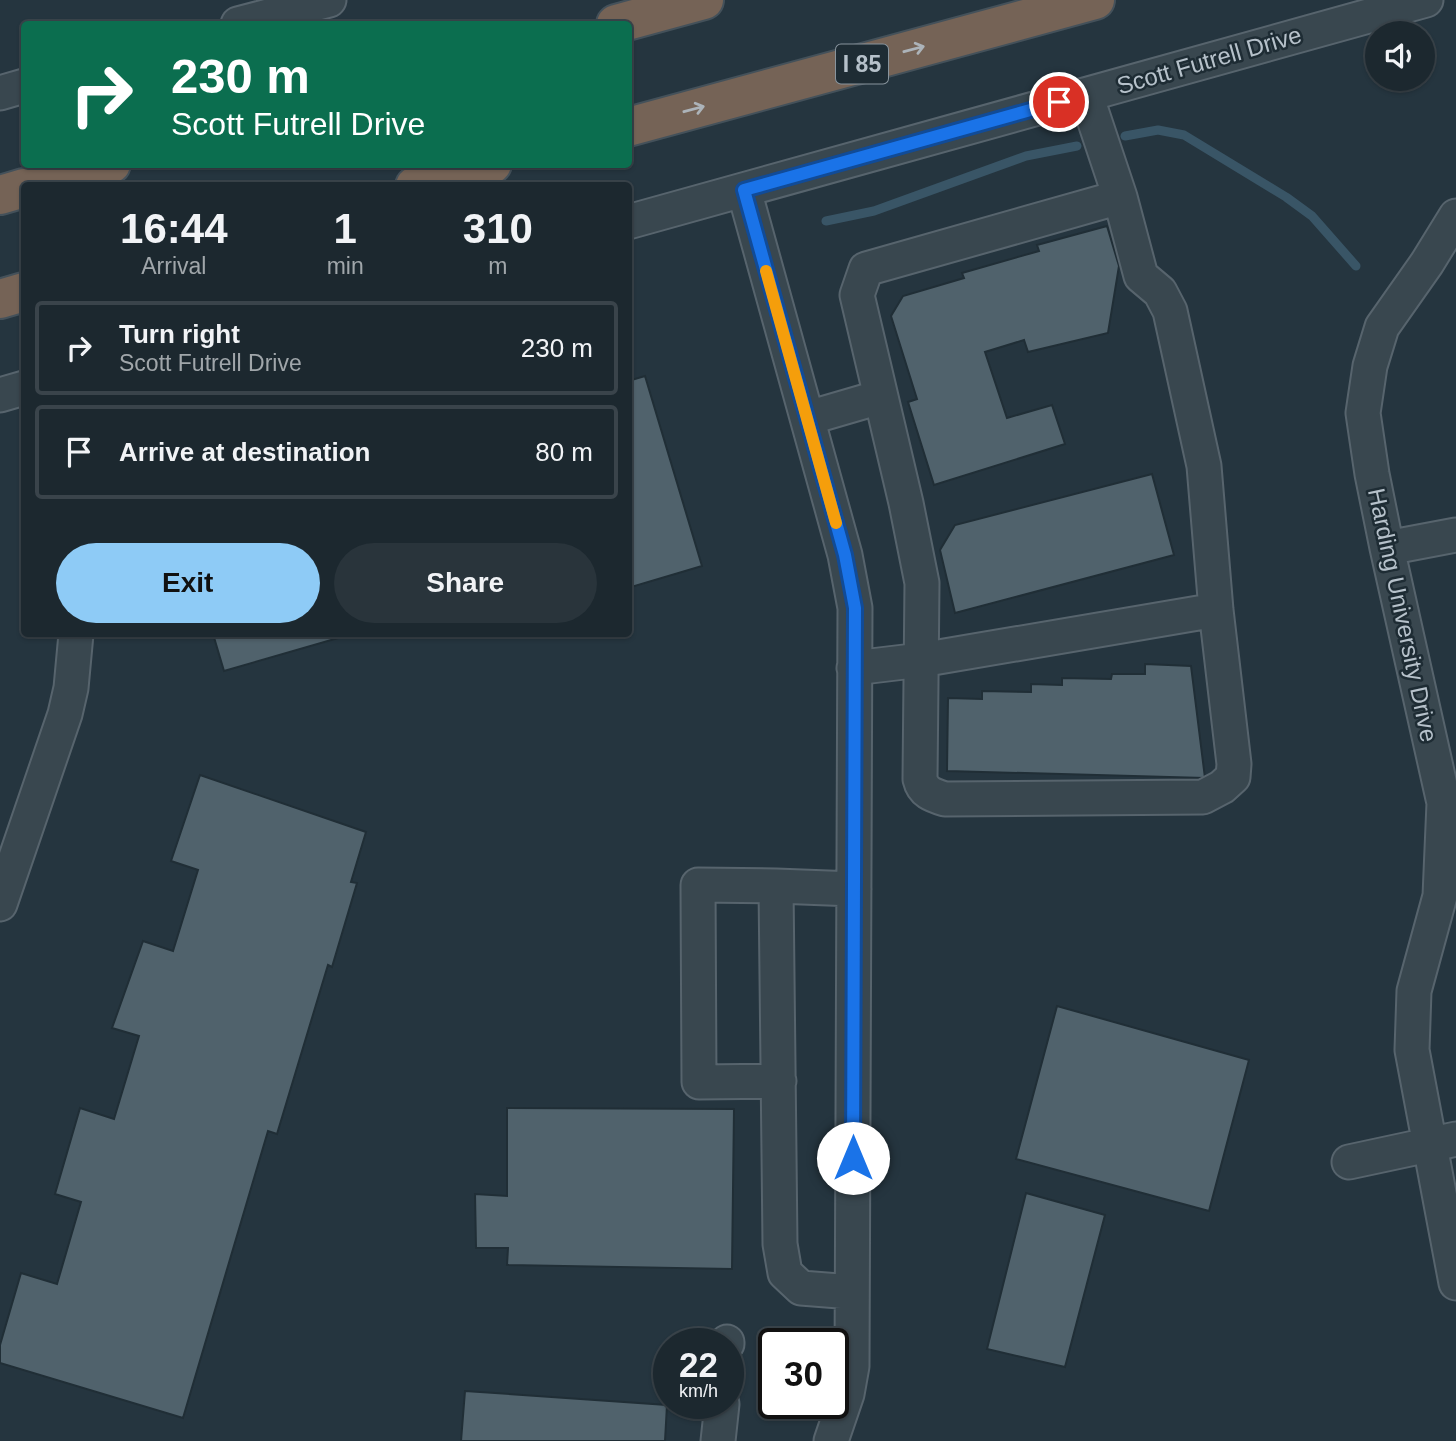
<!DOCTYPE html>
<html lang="en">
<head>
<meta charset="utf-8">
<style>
  body { margin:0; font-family:Arial,sans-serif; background:#29343b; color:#f1f3f6; height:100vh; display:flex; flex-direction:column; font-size:26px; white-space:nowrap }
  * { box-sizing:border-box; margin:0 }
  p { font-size:23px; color:#a0a6aa }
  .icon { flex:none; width:38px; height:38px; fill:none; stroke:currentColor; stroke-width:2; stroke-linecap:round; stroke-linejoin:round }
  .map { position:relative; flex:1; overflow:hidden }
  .panel { position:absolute; left:21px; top:182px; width:611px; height:455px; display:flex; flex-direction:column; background:#1c282f; border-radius:7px; box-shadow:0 2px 5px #0004,0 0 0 2px #3a444b }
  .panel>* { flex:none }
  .top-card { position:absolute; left:21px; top:21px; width:611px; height:147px; border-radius:7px; box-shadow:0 2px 5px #0004,0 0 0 2px #3a444b; background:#0b6e4f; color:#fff; overflow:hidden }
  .buttons { position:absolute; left:1365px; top:21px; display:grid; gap:14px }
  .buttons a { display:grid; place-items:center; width:70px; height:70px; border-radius:50%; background:#1c282f; box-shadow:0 2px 5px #0004,0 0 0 2px #3a444b; font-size:35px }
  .speed { position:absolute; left:653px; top:1328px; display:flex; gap:14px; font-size:35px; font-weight:700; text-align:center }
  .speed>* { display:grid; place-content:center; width:91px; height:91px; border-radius:50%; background:#1c282f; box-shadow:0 2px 5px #0004,0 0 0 2px #3a444b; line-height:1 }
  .speed small { font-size:18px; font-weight:400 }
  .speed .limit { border:4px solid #111; border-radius:10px; background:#fff; color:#111 }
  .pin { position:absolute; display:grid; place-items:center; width:60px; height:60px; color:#fff; margin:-30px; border:4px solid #fff; border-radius:50%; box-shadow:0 2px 7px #0007 }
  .me { position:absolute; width:77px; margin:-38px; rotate:0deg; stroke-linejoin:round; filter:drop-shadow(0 0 5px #0008) }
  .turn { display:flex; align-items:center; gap:24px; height:147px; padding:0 35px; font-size:32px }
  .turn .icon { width:91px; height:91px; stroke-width:2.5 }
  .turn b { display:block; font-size:49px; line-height:60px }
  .eta { display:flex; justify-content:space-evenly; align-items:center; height:119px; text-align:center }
  .eta b { font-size:42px; font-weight:600; line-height:49px }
  .primary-button { display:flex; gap:14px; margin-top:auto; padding:14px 35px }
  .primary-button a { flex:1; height:80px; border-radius:42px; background:#8ecbf6; color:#111; font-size:28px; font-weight:600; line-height:80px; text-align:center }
  .primary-button a+a { background:#29343b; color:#f1f3f6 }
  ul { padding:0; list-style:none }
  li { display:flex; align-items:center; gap:21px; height:94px; margin:0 14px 10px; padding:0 21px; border:4px solid #3a444b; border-radius:7px }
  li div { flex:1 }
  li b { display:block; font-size:26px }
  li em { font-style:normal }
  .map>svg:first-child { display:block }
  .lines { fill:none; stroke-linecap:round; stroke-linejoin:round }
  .stream { stroke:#395566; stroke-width:9 }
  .building { fill:#50626c; stroke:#202e36; stroke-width:2 }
  .minor-casing { stroke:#57646d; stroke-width:37 }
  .highway-casing { stroke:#44515a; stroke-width:42 }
  .minor { stroke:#39474f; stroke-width:33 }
  .highway { stroke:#756356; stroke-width:38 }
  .oneway { stroke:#acb3b9 }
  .route-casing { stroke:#114b97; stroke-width:18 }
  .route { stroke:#1a73e8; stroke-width:12 }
  .slow { stroke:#f59e0b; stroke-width:12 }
  .labels { text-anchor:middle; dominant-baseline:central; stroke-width:5; stroke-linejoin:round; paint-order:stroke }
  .shield { fill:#1e2c34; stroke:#88949d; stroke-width:2 }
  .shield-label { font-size:23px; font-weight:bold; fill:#b6c1ca }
  .street-label { font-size:24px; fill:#b6c1ca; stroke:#1e2c34 }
</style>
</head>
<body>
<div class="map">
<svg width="1456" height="1441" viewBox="0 0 1456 1441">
  <rect width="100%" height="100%" fill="#25353f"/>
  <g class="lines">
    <path class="stream" d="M1125,136L1158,130L1184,135L1286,197L1312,216L1356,266
      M826,221L874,211L1026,156L1077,146"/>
  </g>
  <path class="building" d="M1107,226L1119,266L1108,333L1028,352L1024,340L985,352L1007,418L1052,405L1065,444L934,485L908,402L917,399L891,316L903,296L964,278L962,273L1039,251L1037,245Z
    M645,376L702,566L628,588V381Z
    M1152,474L1174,555L955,613L940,550L955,525Z
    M213,634H352L224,671Z
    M1145,664L1191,666L1205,778L947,771L948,698L982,699V691L1031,692V684L1062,685V678L1111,679L1112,674H1145Z
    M200,775L366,832L351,882L357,883L332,967L328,965L277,1134L268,1131L183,1418L0,1363V1345L21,1273L57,1284L81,1202L55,1194L80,1108L114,1119L139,1036L112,1028L143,941L173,951L198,870L171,861Z
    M1057,1006L1249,1060L1209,1211L1016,1159Z
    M507,1108L734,1109L732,1269L507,1265L508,1248H476L475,1194L507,1196Z
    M1026,1193L1105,1215L1065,1367L987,1349Z
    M465,1391L667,1405L665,1441H461Z"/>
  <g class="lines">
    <defs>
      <path id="minor" d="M238,24L329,0
        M0,93L24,86
        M1086,95L1120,197L866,269L857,295L906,503L922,583L920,779C923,792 932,795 945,799L1203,797L1222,787L1233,777L1234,764L1216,610L1204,466L1170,311L1160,292L1141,276L1120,197
        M744,190L845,555L855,608L852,1366L847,1394L831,1441
        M1456,216L1427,263L1382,327L1370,366L1363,413L1372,474L1387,548L1444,803L1440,896L1414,991L1412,1050L1456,1283
        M628,222L1426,0
        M0,395L24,388
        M808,418L880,397
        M1387,548L1456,535
        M854,668L921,660L1216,610
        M776,886L854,889
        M0,904L65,714L71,688L76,634
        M779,1081L699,1082L698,885L776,886L780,1244L785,1273L801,1288L852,1292
        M1349,1162L1456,1139
        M727,1344V1342
        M718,1441L722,1404"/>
      <path id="highway" d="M616,24L704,0
        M628,127L1095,0
        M35,186L111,164
        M415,186L492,164
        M0,195L24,188
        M0,299L24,292"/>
    </defs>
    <use href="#minor" class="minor-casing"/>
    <use href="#highway" class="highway-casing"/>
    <use href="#minor" class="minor"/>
    <use href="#highway" class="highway"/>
  </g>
  <defs><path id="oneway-shaft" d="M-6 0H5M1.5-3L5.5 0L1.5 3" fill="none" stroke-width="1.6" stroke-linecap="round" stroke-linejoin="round" transform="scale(1.75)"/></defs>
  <g class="oneway">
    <use href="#oneway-shaft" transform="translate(914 49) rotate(-15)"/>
    <use href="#oneway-shaft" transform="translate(694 109) rotate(-15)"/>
  </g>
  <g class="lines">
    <defs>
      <path id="route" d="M853,1158L855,608L845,555L744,190L1059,102"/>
    </defs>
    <use href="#route" class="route-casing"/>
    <use href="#route" class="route"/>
    <path class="slow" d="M766,271L836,523"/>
  </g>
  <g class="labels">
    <rect class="shield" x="836" y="44.5" width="52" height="39" rx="5"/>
    <g class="shield-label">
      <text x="862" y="64">I 85</text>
    </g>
    <g class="street-label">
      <text transform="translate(1209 60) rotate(-16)">Scott Futrell Drive</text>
      <text transform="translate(1403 615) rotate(78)">Harding University Drive</text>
    </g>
  </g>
</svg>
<div class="buttons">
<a><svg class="icon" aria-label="sound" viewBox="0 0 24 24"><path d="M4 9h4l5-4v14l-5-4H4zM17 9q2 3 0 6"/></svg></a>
</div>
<div class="speed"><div>22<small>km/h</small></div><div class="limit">30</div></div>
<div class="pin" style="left:1059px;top:102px;background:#d93025"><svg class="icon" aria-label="arrive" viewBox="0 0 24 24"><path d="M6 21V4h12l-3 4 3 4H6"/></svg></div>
<svg class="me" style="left:853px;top:1158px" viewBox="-20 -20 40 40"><circle r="19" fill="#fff"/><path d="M0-13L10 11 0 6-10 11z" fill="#1a73e8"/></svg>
<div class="top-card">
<div class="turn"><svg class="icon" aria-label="right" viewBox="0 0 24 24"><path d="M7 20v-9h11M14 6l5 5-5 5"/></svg><div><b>230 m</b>Scott Futrell Drive</div></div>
</div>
<section class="panel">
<div class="eta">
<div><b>16:44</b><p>Arrival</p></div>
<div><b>1</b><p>min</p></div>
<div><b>310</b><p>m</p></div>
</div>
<ul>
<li><svg class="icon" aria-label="right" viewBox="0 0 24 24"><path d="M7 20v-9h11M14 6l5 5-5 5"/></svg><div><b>Turn right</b><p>Scott Futrell Drive</p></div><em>230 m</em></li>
<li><svg class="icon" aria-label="arrive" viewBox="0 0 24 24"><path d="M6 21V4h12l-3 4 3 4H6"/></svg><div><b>Arrive at destination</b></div><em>80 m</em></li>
</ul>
<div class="primary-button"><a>Exit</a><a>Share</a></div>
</section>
</div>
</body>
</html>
